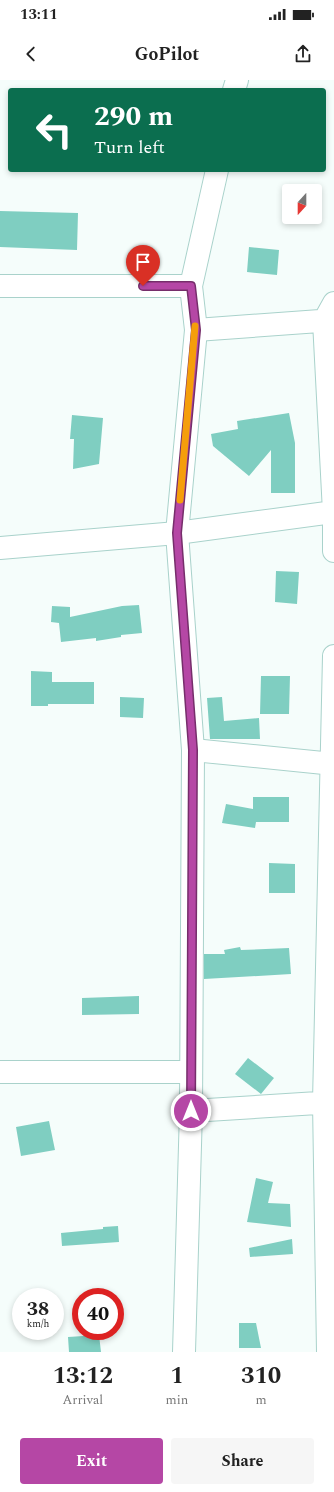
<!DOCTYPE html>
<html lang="en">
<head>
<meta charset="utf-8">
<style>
  body { margin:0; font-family:Spectral,serif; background:#f6f6f6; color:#222; height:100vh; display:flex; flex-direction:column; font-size:15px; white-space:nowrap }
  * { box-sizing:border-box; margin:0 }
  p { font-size:13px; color:#767676 }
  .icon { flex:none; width:22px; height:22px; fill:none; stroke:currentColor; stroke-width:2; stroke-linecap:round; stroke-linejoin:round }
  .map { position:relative; height:1272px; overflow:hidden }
  .details { display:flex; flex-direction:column; background:#fff; flex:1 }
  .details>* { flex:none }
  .top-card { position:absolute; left:8px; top:8px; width:318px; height:84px; border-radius:4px; box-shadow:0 2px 6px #0003; background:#0b6e4f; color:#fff; overflow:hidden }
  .needle { width:26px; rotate:201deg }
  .tools { position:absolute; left:282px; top:104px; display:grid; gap:8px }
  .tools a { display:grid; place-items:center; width:40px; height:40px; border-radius:4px; background:#fff; box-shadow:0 2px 6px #0003; font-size:20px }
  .speed { position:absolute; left:12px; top:1208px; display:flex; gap:8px; font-size:20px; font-weight:700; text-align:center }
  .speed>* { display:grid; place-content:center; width:52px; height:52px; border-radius:50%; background:#fff; box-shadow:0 2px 6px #0003; line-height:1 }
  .speed small { font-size:10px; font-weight:400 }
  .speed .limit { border:6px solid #d22; background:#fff; color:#111 }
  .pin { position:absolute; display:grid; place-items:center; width:34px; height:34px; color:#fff; margin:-41px -17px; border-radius:50% 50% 50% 0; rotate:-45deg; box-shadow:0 0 4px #0007 }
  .pin .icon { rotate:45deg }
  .me { position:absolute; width:44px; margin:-22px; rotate:0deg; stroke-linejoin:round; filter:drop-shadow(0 0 3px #0008) }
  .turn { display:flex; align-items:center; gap:14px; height:84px; padding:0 20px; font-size:18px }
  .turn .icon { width:52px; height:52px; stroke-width:2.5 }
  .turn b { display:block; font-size:28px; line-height:34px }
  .eta { display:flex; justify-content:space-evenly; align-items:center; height:68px; text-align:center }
  .eta b { font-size:24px; font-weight:700; line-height:28px }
  .action { display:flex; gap:8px; margin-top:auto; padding:8px 20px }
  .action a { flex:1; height:46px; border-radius:4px; background:#b547a5; color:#fff; font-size:16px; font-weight:700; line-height:46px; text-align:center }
  .action a+a { background:#f6f6f6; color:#222 }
  .status { display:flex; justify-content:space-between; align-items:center; height:28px; padding:0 20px; background:#fff; direction:ltr }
  .status svg { height:11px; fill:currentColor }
  header { display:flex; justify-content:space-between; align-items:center; height:52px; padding:0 20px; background:#fff; font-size:18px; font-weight:700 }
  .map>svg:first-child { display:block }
  .building { fill:#7fcec1 }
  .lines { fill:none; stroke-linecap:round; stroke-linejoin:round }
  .street-casing { stroke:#a9d2cb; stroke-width:24 }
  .secondary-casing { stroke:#a9d2cb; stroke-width:24 }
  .street { stroke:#fff; stroke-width:22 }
  .secondary { stroke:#fff; stroke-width:22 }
  .route-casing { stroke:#762e6b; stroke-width:10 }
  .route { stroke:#b547a5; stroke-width:7 }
  .slow { stroke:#f59e0b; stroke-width:7 }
</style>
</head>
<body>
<div class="status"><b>13:11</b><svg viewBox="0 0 49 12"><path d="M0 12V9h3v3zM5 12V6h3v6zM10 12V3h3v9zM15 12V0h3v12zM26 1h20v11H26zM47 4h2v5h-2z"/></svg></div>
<header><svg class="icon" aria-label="back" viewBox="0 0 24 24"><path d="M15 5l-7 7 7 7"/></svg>GoPilot<svg class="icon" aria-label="share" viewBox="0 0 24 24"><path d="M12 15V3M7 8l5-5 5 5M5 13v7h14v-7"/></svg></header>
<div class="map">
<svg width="334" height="1272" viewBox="0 0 334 1272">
  <rect width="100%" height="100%" fill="#f5fdfb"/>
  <path class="building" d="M0,131L78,133L77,170L0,167Z
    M249,167L279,170L277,195L247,192Z
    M289,333L295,363V413H271V370L249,396L213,366L211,354L238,349L237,341Z
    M72,335L103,338L99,384L73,389L74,359H70Z
    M276,491L299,492L297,524L275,522Z
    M139,525L142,553L121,555V557L96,561V558L61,562L59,543L51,542L52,526L70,527V537L122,526Z
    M31,591L52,592V602H94V624H48V626H31Z
    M261,596H290L289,634H260Z
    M120,617L144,618L143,638L120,637Z
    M222,617L224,641L259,638L260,659H210L207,618Z
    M253,717H289V742H256L255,748L222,743L226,724L253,729Z
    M269,783L295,784V813H269Z
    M240,867L241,870L289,868L291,894L204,899V874H225L224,870Z
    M139,916V934L82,935V918Z
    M248,978L274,998L261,1014L235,994Z
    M49,1041L55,1070L21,1076L16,1047Z
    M256,1098L273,1102L268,1123L290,1124L291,1147L247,1142Z
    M118,1146L119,1162L62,1166L61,1153L103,1149V1147Z
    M292,1159L293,1174L250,1177L249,1168Z
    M239,1243H256L261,1268H239Z
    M99,1255L101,1272H69L68,1257Z"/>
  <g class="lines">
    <defs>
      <path id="street" d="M0,206H191
        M334,223L324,241L334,432V471
        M196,250L334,240
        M0,468L177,453L334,432
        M193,670L334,684
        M0,992H191
        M191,1031L334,1022
        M328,1272L324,1022L334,576"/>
      <path id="secondary" d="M234,10L237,0
        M184,1272L191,1031L193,670L177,453L196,250L191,206L217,90"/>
    </defs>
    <use href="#street" class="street-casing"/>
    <use href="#secondary" class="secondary-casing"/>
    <use href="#street" class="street"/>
    <use href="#secondary" class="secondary"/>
  </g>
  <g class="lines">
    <defs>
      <path id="route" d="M143,206H191L196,250L177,453L193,670L191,1031"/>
    </defs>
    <use href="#route" class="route-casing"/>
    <use href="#route" class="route"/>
    <path class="slow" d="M180,420L195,246"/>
  </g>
</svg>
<div class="tools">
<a><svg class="needle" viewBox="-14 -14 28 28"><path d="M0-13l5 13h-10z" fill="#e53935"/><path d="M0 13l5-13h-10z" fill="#767676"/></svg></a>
</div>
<div class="speed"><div>38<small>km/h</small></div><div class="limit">40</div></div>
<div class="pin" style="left:143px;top:206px;background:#d93025"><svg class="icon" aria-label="arrive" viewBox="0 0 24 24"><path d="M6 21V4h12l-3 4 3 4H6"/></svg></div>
<svg class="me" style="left:191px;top:1031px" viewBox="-20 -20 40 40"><circle r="17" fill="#b547a5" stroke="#fff" stroke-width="3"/><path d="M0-11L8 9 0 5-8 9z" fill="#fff"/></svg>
<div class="top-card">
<div class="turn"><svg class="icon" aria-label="left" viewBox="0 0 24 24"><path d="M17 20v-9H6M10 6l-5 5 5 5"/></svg><div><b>290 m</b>Turn left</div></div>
</div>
</div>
<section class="details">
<div class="eta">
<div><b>13:12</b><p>Arrival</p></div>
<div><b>1</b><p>min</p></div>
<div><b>310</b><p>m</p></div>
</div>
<div class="action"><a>Exit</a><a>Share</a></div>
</section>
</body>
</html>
